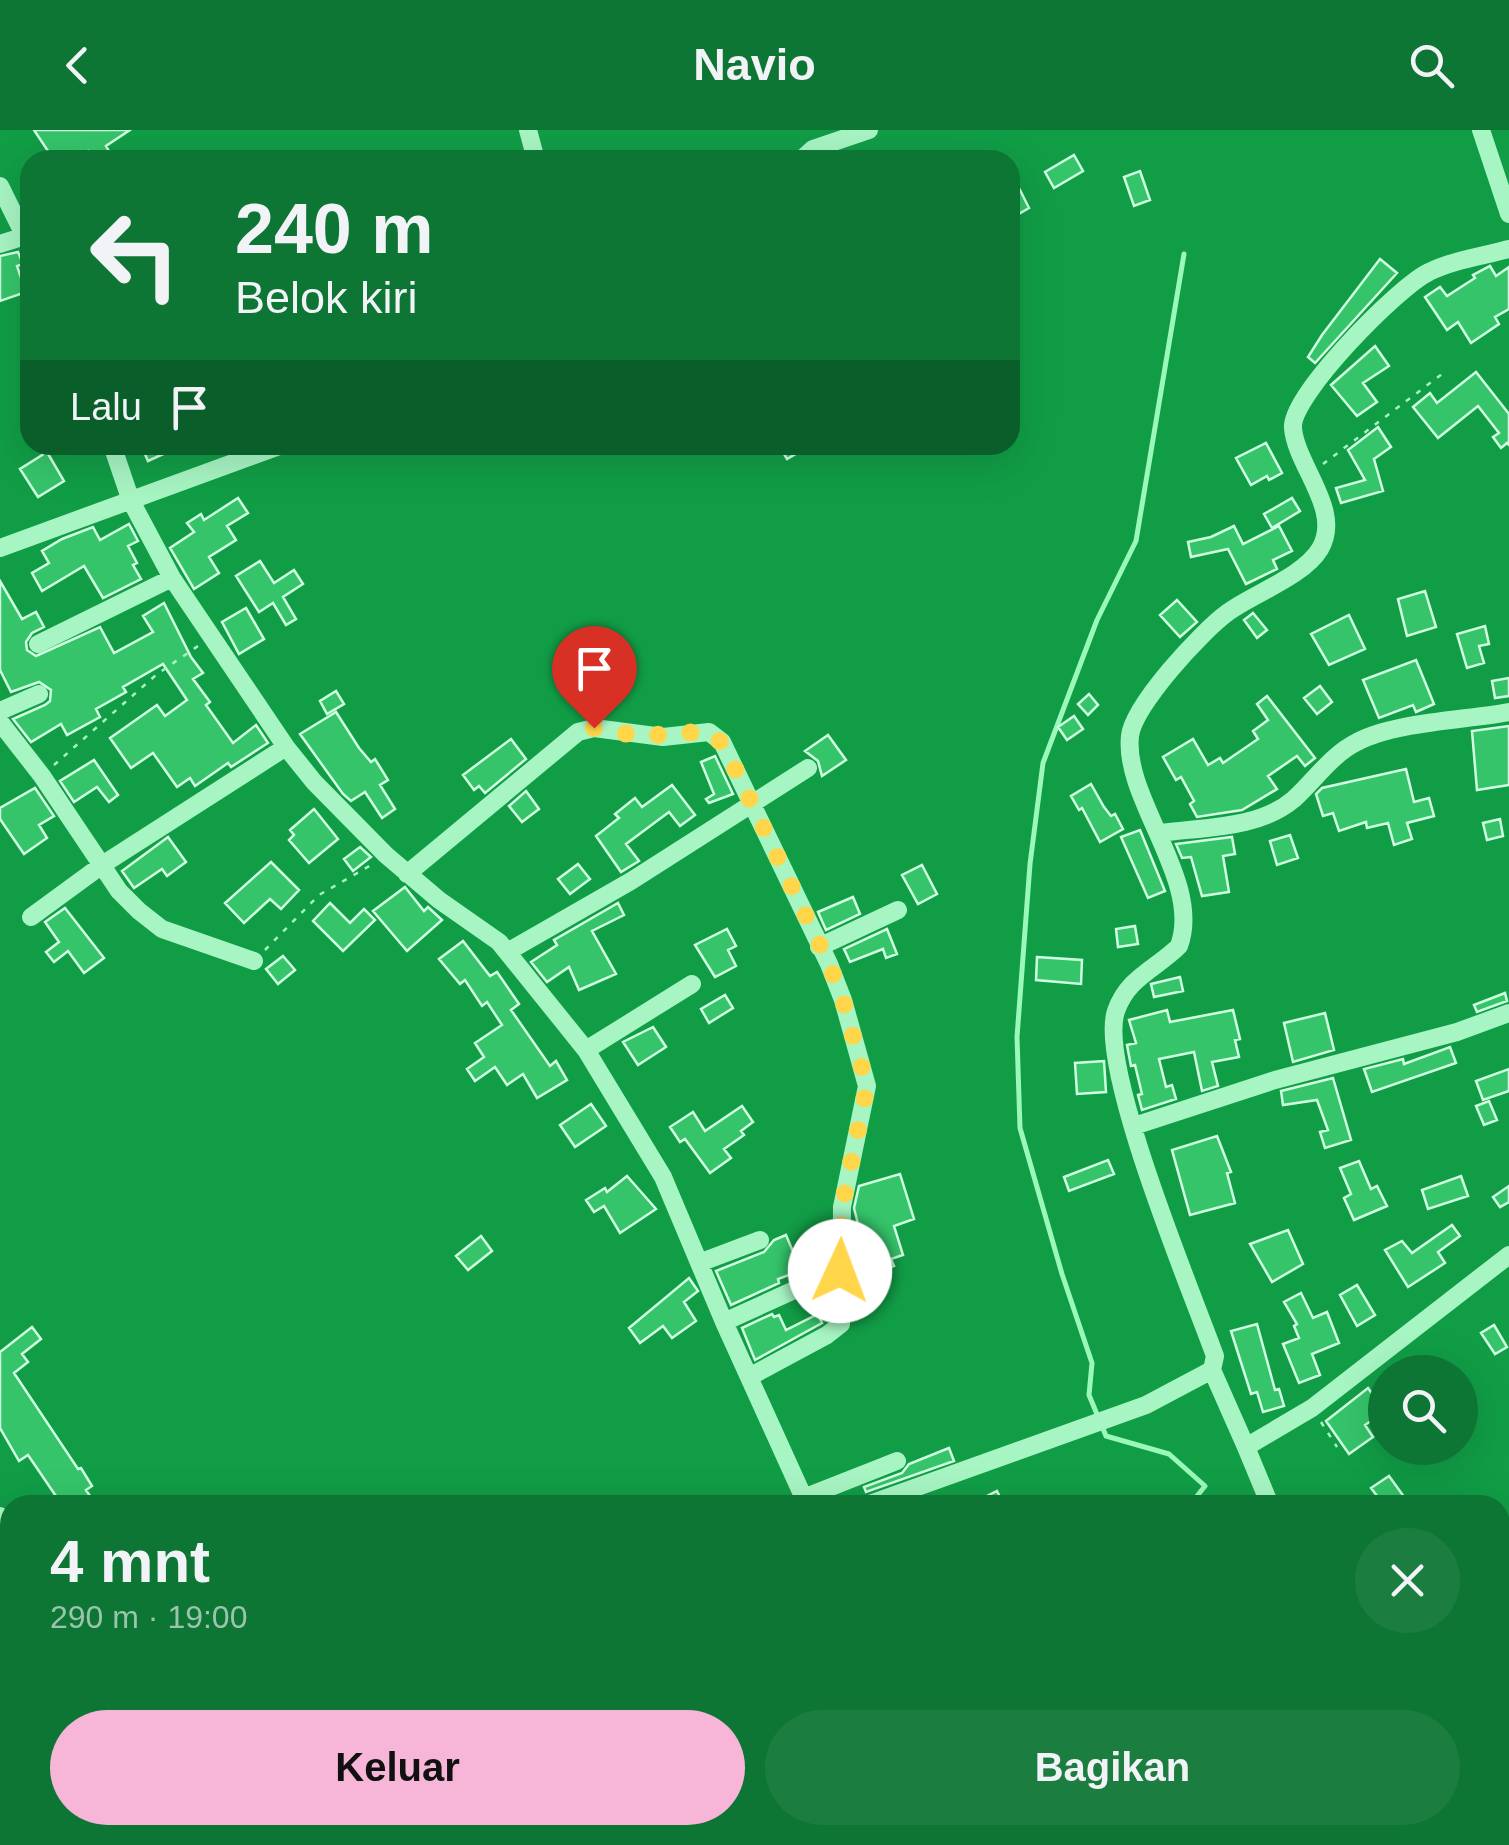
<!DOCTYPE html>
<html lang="id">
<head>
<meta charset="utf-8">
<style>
  body { margin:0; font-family:Helvetica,sans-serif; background:#1b7e40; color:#f1f3f6; height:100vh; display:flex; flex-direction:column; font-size:38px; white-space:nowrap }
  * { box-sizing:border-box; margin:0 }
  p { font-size:32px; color:#9ac4ac }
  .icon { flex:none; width:55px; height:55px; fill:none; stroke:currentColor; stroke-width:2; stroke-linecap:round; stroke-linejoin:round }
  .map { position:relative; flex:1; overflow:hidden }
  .drawer { position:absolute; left:0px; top:1365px; width:1510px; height:350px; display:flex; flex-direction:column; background:#0d7634; border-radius:30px 30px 0 0; box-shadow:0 10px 40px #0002 }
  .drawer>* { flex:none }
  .top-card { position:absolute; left:20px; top:20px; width:1000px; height:305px; border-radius:30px; box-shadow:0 10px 40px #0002; background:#0d7634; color:#f1f3f6; overflow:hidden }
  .controls { position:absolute; left:1368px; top:1225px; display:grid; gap:20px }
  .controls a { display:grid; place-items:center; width:110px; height:110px; border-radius:50%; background:#0d7634; box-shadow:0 10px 40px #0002; font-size:50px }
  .pin { position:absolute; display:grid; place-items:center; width:85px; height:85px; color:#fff; margin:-102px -42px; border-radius:50% 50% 50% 0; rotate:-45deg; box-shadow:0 0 10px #0007 }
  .pin .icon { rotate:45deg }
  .me { position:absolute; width:110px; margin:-55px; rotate:2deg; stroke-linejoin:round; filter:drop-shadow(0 0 8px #0008) }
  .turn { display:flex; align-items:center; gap:35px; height:210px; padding:0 50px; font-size:45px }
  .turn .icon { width:130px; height:130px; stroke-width:2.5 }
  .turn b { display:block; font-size:70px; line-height:85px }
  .then { display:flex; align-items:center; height:95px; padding:0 50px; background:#0003; gap:20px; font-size:38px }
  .round { display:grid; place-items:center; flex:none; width:105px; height:105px; border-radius:52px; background:#1b7e40 }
  .headline { display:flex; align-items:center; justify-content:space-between; height:170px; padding:0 50px }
  h1 { font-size:60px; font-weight:600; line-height:75px }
  .action { display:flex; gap:20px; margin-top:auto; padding:20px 50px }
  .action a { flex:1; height:115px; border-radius:60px; background:#f7b5d7; color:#111; font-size:40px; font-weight:600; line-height:115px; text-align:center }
  .action a+a { background:#1b7e40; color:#f1f3f6 }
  header { display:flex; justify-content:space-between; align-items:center; height:130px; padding:0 50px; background:#0d7634; font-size:45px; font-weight:600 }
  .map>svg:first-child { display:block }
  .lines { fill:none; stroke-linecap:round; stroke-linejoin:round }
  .stream { stroke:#99f8ba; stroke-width:5 }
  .building { fill:#35c46a; stroke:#d0fee0; stroke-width:2.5 }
  .path { stroke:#a7f5c3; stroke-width:2.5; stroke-dasharray:5 8; stroke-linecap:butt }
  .minor { stroke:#a7f5c3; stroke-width:18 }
  .route { stroke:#ffd54a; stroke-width:18; stroke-dasharray:0 32.4 }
</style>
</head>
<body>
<header><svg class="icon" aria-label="back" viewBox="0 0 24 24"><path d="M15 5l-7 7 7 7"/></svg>Navio<svg class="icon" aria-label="search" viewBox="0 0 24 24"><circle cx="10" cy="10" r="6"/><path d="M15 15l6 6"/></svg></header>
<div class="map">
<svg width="1509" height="1715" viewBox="0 0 1509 1715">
  <rect width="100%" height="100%" fill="#119d46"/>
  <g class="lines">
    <path class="stream" d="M1184,124L1136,411L1097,490L1043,633L1030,734L1017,907L1020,998L1062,1144L1092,1233L1089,1265L1106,1306L1169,1324L1205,1356L1190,1375
      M1273,1705L1284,1715"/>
  </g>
  <path class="building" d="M34,0H130L106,16L110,23L99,30H94L88,21L73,30H54Z
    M1074,25L1083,41L1054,58L1045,42Z
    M1140,41L1150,70L1134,76L1124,47Z
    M1020,60L1029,78L1010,89V66Z
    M18,122L23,134L17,136L26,162L0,171V126Z
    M1380,129L1397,143L1315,233L1308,227L1322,205Z
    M1490,136L1496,146L1509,137V179L1495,187L1499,194L1471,213L1458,192L1447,200L1425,167L1440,157L1447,166L1475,148L1473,145Z
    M1375,216L1389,236L1363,253L1377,272L1357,286L1331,255Z
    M1476,242L1509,284V315L1507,313L1501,318L1493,307L1499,303L1478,276L1438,308L1413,277L1430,263L1437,273Z
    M1378,297L1391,317L1374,329L1383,361L1341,373L1336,358L1365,350L1348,320Z
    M1266,313L1282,343L1269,350L1267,346L1251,355L1236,328Z
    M141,315H183L148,331Z
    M779,315H811L787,329Z
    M47,322L64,351L38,367L20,339Z
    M238,368L248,383L227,396L236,410L209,427L219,443L194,459L170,418L194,402L187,393L201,384L204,390Z
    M1292,368L1300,381L1272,398L1264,384Z
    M129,394L138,411L128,416L137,433L133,435L141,449L103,468L84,436L42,461L32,443L49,433L42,421L62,409L93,397L100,410Z
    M1234,396L1243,414L1279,396L1292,421L1273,430L1277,439L1246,454L1228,419L1191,427L1188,412L1211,407Z
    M260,431L274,453L294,440L303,454L283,467L296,489L286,495L273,473L259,482L236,446Z
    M0,451L22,489L36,482L44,497L32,503L26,512L27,520L36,526L100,497L114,523L153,502L143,486L164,473L191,527L203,543L193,549L210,572L206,575L233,613L256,595L268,613L231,637L228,633L195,656L190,648L177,657L153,623L131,638L110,608L157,575L165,586L187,570L163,534L123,557L126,562L96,579L100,587L67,605L61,594L31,612L13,589L45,575L50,571L51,560L39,552L11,562L0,540Z
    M1425,461L1436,497L1407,506L1398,469Z
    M1177,470L1197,492L1180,507L1160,485Z
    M246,478L264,509L239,524L222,492Z
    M1253,483L1267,500L1257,508L1244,490Z
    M1349,485L1365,519L1329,535L1311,504Z
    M1485,496L1489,514L1479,516L1484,533L1467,538L1457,504Z
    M1416,530L1434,574L1416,582L1413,575L1379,588L1363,550Z
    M1509,548V566L1495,568L1492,551Z
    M1320,556L1332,572L1317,584L1304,568Z
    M336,561L344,574L327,584L320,571Z
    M1089,564L1098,575L1088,585L1078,574Z
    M1267,566L1315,628L1305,636L1297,626L1268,646L1277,659L1242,680L1197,687L1190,674L1194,671L1181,647L1176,650L1163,627L1193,609L1208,635L1220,628L1223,633L1258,609L1253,601L1268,590L1257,574Z
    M336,582L359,618L371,632L375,629L388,650L380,655L395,679L382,688L365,662L351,671L343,664L300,604Z
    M1074,586L1083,599L1067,610L1058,597Z
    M1509,596V655L1477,660L1472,601Z
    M828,605L846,630L822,646L818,631L805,621Z
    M511,609L526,629L485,663L479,656L474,660L463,645Z
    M715,626L733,664L709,673L706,669L714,664L701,632Z
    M94,630L118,665L109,672L97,657L74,672L60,651Z
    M1406,639L1414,672L1429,668L1434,686L1407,693L1412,709L1394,715L1388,693L1367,698L1366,692L1339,701L1333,683L1323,686L1316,664L1322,658Z
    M1091,654L1104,677L1111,686L1115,684L1123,699L1100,712L1082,678L1079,680L1071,666Z
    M672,655L695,685L680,696L669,682L626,714L639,731L621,742L596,706L619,688L615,684L635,668L642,677Z
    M35,658L54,686L39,695L47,708L24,724L0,689V678Z
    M526,661L539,679L522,692L509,676Z
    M314,679L338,709L309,733L289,710L294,705L290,700Z
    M1500,689L1503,706L1487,710L1483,693Z
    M1140,700L1165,761L1148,768L1121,707Z
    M1290,705L1298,728L1277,735L1270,711Z
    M168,707L186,732L167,746L162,739L134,758L122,741Z
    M1232,707L1235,724L1223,726L1229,762L1202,766L1191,727L1182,728L1176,714Z
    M360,717L371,727L353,741L344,729Z
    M271,732L299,760L281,779L270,769L244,793L225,773Z
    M578,734L590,749L570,764L558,749Z
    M922,735L937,764L918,774L902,745Z
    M405,757L424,781L428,777L442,790L407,821L373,781Z
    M853,767L860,784L826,800L818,782Z
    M330,773L350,793L364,779L375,790L343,821L313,791Z
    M618,773L624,785L592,801L616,844L579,860L569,837L547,852L531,832L557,815L554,810Z
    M65,778L104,828L84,843L68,821L54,832L46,822L59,812L45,792Z
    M1135,796L1138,814L1118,817L1116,799Z
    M727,799L736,816L728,820L736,836L715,847L695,815Z
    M887,799L897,824L886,828L883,819L850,832L844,819Z
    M463,811L490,846L497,842L519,874L511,880L550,936L556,931L567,950L537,968L523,944L507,955L495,937L475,951L467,939L484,927L475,913L502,895L487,872L482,876L465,850L460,854L439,829Z
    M283,826L295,840L278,854L266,839Z
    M1037,827L1082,830L1081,854L1036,850Z
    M1180,847L1183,861L1154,867L1151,854Z
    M1505,863L1507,871L1477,882L1474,875Z
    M725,865L733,878L709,893L701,879Z
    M1167,880L1170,892L1233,880L1240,909L1235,910L1239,927L1212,932L1218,956L1202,961L1194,922L1159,929L1166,957L1172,955L1176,969L1142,980L1138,965L1142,964L1135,935L1131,936L1127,915L1136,913L1129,890Z
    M1325,883L1334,920L1293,932L1284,893Z
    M653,897L666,917L638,935L623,912Z
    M1450,917L1456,933L1372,962L1364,939L1403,929L1404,934Z
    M1104,931L1106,962L1077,964L1075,933Z
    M1509,939V961L1483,970L1476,951Z
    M1333,948L1351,1010L1325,1018L1320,1002L1328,1000L1317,970L1283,975L1281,961Z
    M1489,971L1497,990L1484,995L1476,976Z
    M591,974L606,996L575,1017L560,995Z
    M742,976L753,992L741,1001L744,1005L724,1019L731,1028L710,1043L685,1009L680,1012L670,997L693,982L705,1001Z
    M1217,1006L1231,1042L1227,1043L1235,1073L1190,1085L1172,1020Z
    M1108,1030L1114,1044L1069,1061L1064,1047Z
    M1359,1031L1371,1059L1377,1056L1387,1076L1354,1090L1344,1068L1351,1064L1340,1038Z
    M900,1044L914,1089L894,1096L903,1125L891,1129L894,1136L854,1148V1124L860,1122L854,1104V1099L859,1098L854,1078L859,1056Z
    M627,1046L656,1079L620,1103L604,1076L594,1082L586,1070L605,1058L607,1062Z
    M1461,1046L1468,1066L1428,1079L1422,1060Z
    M1509,1056V1072L1500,1077L1493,1067Z
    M1452,1095L1460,1106L1438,1122L1445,1133L1408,1157L1385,1120L1402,1111L1412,1123Z
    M1288,1100L1303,1134L1272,1152L1250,1114Z
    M786,1105L794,1124L824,1112L829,1130L778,1149L779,1153L731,1175L716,1141L764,1122L774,1110Z
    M481,1106L492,1121L468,1140L456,1126Z
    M689,1148L698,1161L684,1172L696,1191L672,1208L663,1196L640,1213L629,1198Z
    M1357,1155L1375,1185L1357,1196L1340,1165Z
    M826,1159L829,1179L819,1184L811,1166Z
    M1301,1163L1313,1188L1327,1182L1339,1213L1312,1224L1320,1245L1299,1253L1283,1214L1299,1208L1294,1196L1297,1194L1284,1172Z
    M772,1184L774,1187L779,1185L786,1200L818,1184L822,1193L755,1230L742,1198Z
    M1257,1194L1275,1260L1279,1259L1284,1276L1263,1282L1257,1262L1251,1264L1231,1201Z
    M1494,1195L1507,1217L1495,1224L1481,1203Z
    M32,1197L41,1209L22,1224L28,1232L14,1243L78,1339L81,1338L92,1356L86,1360L96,1375H62L28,1325L19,1331L0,1298V1222Z
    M1460,1254L1476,1275L1460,1287Z
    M1368,1258L1385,1281L1365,1295L1373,1307L1349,1324L1326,1291Z
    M949,1318L954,1331L866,1362L864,1357L902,1343L909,1334Z
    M1389,1346L1410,1375H1384L1371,1358Z
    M997,1361L1004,1375H969Z"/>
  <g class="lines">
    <path class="path" d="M1323,334L1442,244
      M54,635L156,545L198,516
      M265,820L319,765L371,735
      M1321,1292L1337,1317
      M1500,1488L1509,1501"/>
    <path class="minor" d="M528,0L536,30
      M1481,0L1509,84
      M801,30L813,19L869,0
      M0,56L30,117
      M0,114L25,106
      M112,315L131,371L172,448L286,617L314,652L386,725L439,770L499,812L586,920L663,1047L724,1192L807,1375
      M0,418L282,315
      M38,514L172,448
      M0,581L39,564
      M0,592L42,646L119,761L139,781L162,799L254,831
      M1160,703C1204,697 1259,699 1294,669C1315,650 1331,625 1357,612C1394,592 1466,590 1509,582
      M407,744L578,602L594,598L663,607L709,602L722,612L829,834L843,870L867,956L842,1077L841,1194L827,1205L749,1247
      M31,787L102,735L286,617
      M819,817L898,780
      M509,821L631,751L808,638
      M586,920L692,854
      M1134,996L1275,950L1457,902L1509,883
      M699,1133L760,1110
      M724,1192L823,1147
      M1212,1240L1246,1317L1312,1278L1509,1125
      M1246,1317L1270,1375
      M803,1368L897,1331
      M867,1375L1146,1275L1212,1240L1215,1226C1192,1162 1097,936 1116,881C1128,847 1156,839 1179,816C1203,751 1123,669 1130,606C1133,576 1201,502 1227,483C1252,464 1303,447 1320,419C1343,380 1296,336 1293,298C1290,266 1399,156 1429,142C1453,130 1483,126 1509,119
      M0,1386L10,1402
      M1500,1550L1509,1545
      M0,1621L10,1612
      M578,1705L583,1715
      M1032,1705L1040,1715
      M374,1715L388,1705"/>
  </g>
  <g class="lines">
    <path class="route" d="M594,598L640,606L699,602L716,606L727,622L829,834L843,870L867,956L842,1077L840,1141"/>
  </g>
</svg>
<div class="controls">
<a><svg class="icon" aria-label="search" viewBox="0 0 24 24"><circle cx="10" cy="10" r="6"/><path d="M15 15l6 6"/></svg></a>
</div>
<div class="pin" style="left:594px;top:598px;background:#d93025"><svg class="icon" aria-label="arrive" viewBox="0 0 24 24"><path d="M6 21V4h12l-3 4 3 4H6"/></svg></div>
<svg class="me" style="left:840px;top:1141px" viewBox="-20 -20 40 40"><circle r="19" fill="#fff"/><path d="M0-13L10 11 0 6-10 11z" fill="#ffd54a"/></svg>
<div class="top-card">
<div class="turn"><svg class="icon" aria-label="left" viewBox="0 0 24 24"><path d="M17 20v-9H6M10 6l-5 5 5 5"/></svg><div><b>240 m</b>Belok kiri</div></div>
<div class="then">Lalu<svg class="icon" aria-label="arrive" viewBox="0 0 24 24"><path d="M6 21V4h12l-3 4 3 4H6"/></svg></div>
</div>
<section class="drawer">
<div class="headline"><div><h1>4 mnt</h1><p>290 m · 19:00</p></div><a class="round"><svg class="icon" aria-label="close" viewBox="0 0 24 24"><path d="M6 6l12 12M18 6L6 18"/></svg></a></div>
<div class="action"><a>Keluar</a><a>Bagikan</a></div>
</section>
</div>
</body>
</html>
